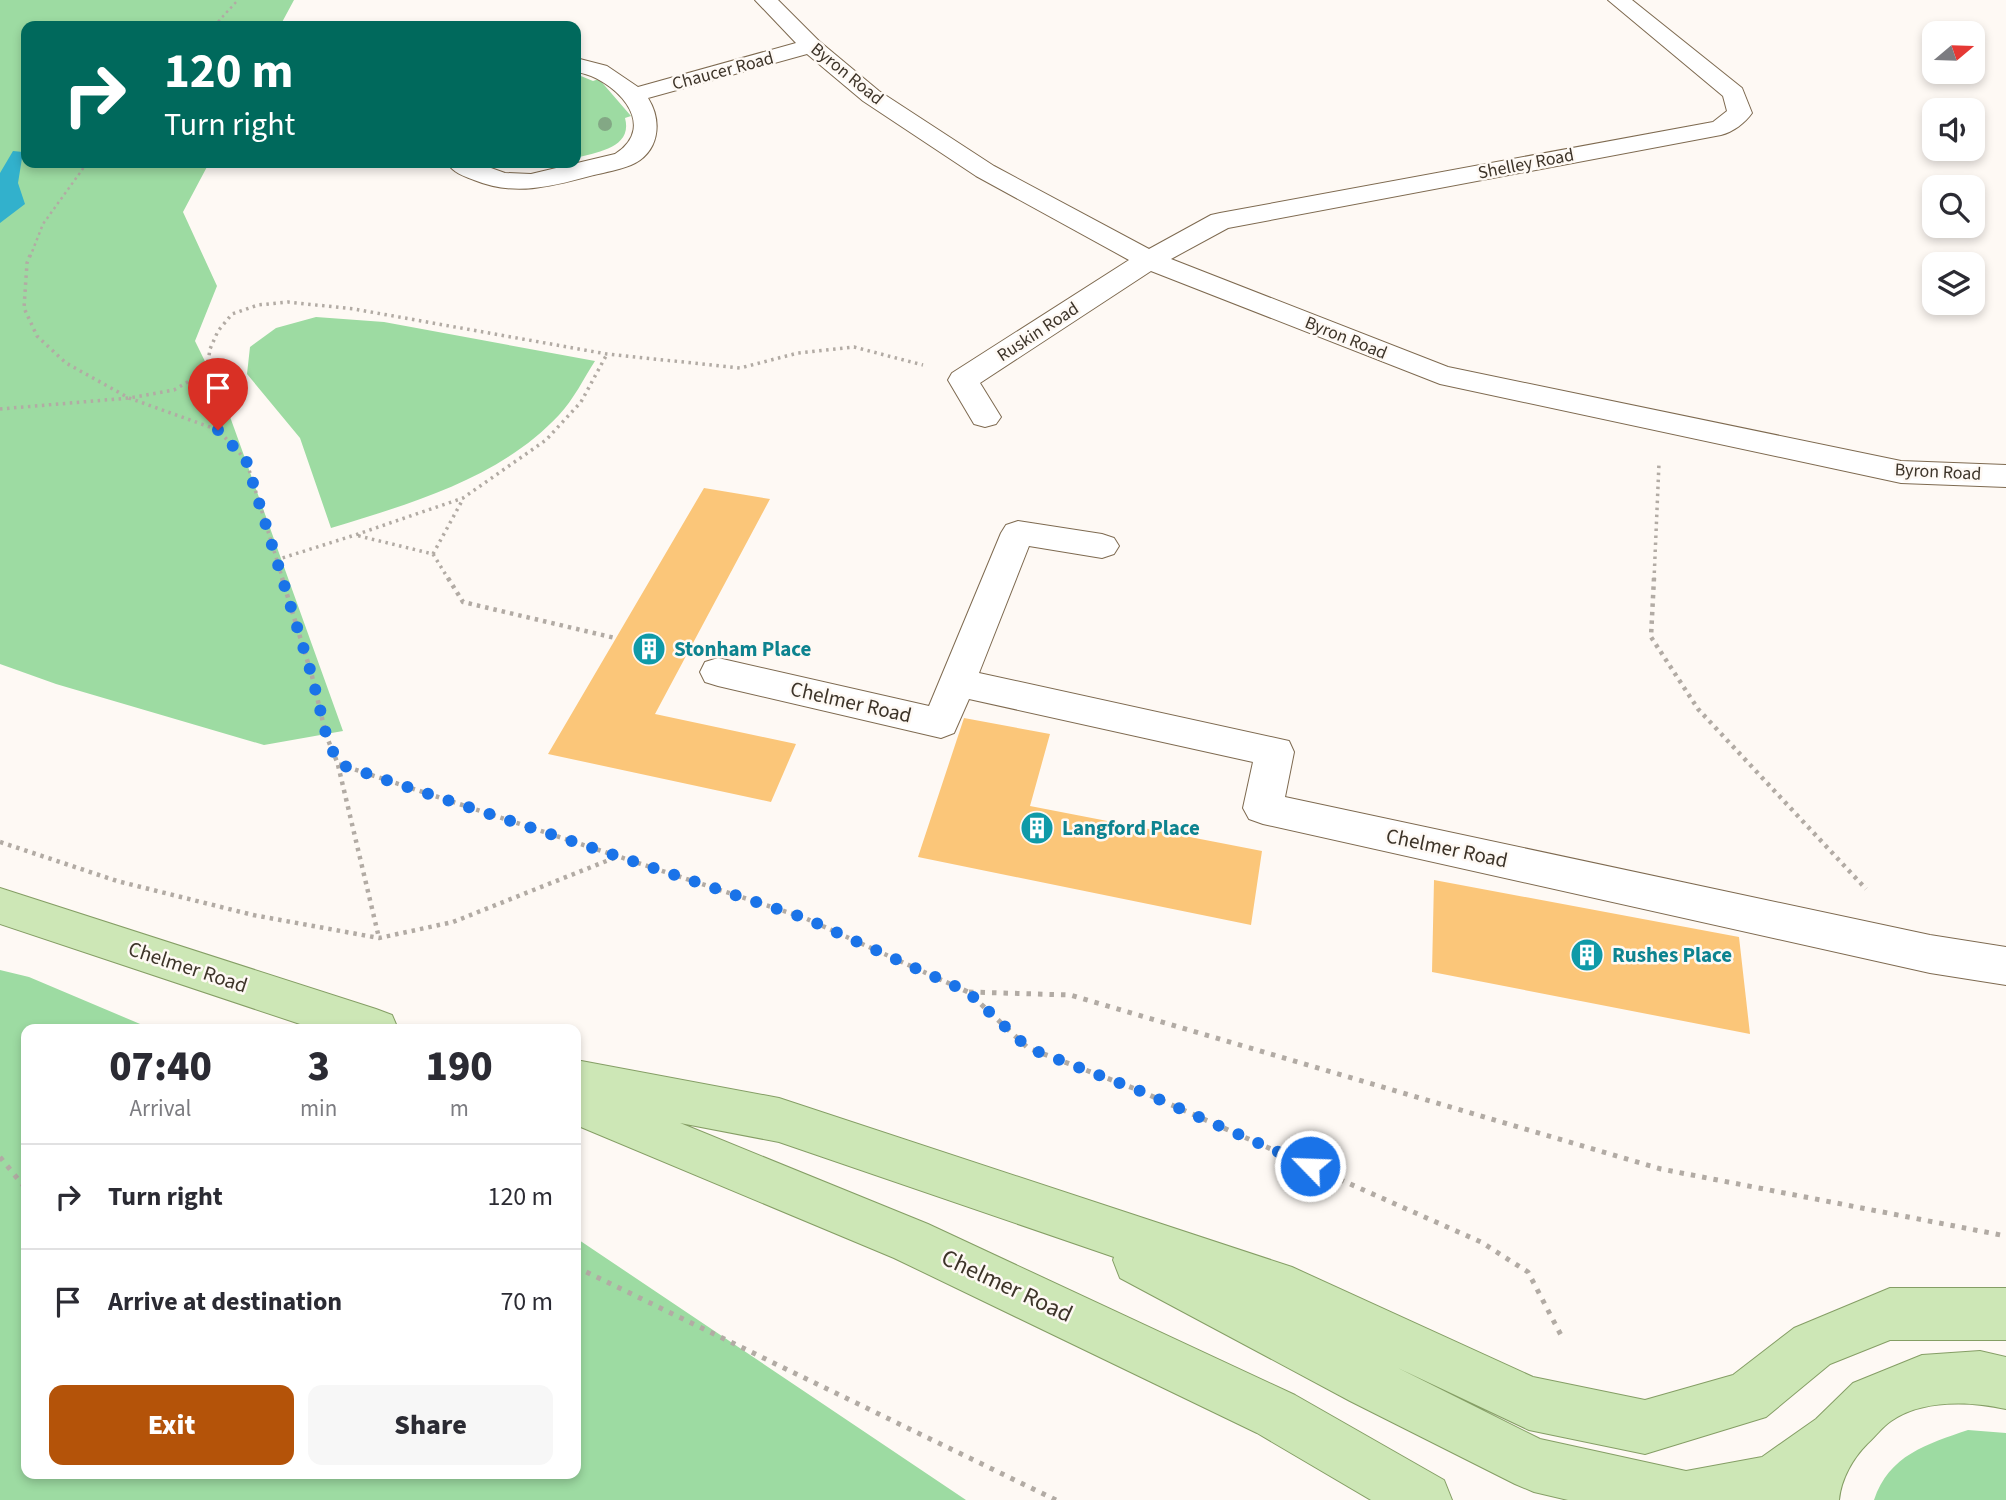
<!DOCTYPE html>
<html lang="en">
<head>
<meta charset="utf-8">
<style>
  body { margin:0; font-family:"Source Sans 3",sans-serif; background:#f7f7f7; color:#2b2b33; height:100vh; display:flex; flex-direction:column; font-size:26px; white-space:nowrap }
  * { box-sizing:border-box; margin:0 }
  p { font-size:23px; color:#7c7c81 }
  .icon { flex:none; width:38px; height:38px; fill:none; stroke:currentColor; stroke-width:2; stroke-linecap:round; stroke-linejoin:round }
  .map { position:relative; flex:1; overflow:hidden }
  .panel { position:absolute; left:21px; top:1024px; width:560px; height:455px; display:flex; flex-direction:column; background:#fff; border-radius:14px; box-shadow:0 4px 10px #0003 }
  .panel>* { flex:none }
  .guide { position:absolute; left:21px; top:21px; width:560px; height:147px; border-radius:14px; box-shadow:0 4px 10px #0003; background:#00695c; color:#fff; overflow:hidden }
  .needle { width:46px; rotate:71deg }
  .fabs { position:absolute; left:1922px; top:21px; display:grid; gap:14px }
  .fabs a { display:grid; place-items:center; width:63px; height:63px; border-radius:14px; background:#fff; box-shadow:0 4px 10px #0003; font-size:35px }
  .pin { position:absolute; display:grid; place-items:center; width:60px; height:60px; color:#fff; margin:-72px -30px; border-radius:50% 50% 50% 0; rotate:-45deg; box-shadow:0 0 7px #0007 }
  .pin .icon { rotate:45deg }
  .me { position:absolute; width:77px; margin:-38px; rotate:294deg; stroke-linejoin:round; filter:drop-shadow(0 0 5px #0008) }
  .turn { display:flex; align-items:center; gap:24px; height:147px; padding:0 28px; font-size:32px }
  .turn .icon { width:91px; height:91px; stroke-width:2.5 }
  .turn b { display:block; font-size:49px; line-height:60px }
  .eta { display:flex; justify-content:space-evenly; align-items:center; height:119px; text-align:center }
  .eta b { font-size:42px; font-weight:800; line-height:49px }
  .primary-button { display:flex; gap:14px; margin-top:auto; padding:14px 28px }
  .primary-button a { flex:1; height:80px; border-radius:14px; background:#b45309; color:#fff; font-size:28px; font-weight:800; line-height:80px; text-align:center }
  .primary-button a+a { background:#f7f7f7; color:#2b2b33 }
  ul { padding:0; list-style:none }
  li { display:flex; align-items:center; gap:21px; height:105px; padding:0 28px; border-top:2px solid #e1e1e2 }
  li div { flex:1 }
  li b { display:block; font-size:26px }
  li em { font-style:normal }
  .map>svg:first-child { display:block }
  .green { fill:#9ddba2 }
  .water { fill:#32b1cc }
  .building { fill:#fbc679 }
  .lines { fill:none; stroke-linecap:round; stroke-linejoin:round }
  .minor-casing { stroke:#7e6a50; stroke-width:2 }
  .major-casing { stroke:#859e65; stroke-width:2 }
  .path-far3 { stroke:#b2aba4; stroke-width:2.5; stroke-dasharray:2.5 3.5; stroke-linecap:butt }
  .path-far2 { stroke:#b2aba4; stroke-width:3.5; stroke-dasharray:2.5 4.5; stroke-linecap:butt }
  .path-far1 { stroke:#b2aba4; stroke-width:4.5; stroke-dasharray:3.5 5; stroke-linecap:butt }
  .path { stroke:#b2aba4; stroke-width:5; stroke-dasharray:4.5 7; stroke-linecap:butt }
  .minor { fill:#fff; fill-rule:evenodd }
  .major { fill:#cde7b6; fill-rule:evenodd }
  .tree { fill:#83a885 }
  .route { stroke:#1a73e8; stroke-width:12; stroke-dasharray:0 21.6 }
  .labels { text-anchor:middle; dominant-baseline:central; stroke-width:5; stroke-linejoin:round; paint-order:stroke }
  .far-street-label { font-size:18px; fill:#3d3429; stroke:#fef9f4 }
  .culture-label { font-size:21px; font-weight:bold; fill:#0d838f; stroke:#fef9f4; text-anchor:start }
  .street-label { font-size:21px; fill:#3d3429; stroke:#fef9f4 }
  .near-street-label { font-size:24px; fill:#3d3429; stroke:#fef9f4 }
</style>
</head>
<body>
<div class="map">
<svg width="2006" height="1500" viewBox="0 0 2006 1500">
  <rect width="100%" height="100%" fill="#fef9f4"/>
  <path class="green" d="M0,0H294L280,26H26V163H209L183,212L217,286L195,341L224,400L343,731L264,745L56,684L0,664Z
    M576,74L593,81L599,79L631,116L625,118C633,148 597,152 576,158Z
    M316,317L384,322L595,361C584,378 574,399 559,415C499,479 412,503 331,528L300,438L247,374L250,347L276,328Z
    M0,970L29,977L152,1029H26V1474H576V1238L966,1500H0Z
    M1968,1430L2006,1433V1500H1874C1889,1455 1927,1444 1968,1430Z"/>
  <path class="water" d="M13,151L23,152L18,183L25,204L0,223V173Z"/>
  <path class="building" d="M704,488L770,499L655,714L796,744L771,802L548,754Z
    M964,718L1050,734L1030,806L1262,851L1251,925L918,857Z
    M1434,880L1739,937L1750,1034L1432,972Z"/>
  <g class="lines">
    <defs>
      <path id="minor" d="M755,0H778L819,41L879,91L994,166L1149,249L1211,215L1220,213L1713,122L1727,111L1723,96L1608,0H1632L1742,88L1752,113C1745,123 1733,132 1721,135L1228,228L1171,259L1448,367L1901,461L2006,465V487L1901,483L1440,384L1151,271L980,383L1001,417L996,424L985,427L974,424L948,380L952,373L1129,260L976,176L863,101L807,54L648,98C663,122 659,153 631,165C619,170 606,172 594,175C553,186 515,197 474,180C463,176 454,173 447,163H477L505,173L531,174L615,154C661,125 613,77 576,72V58L607,66L638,87L796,43Z
        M1018,521L1102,534L1114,538L1119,546L1114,554L1102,558L1029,546L979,673L1289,741L1294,752L1285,797L1930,935L2006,947V985L1930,973L1263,824L1249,819L1243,808L1253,762L969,699L954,733L941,738L718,686L705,682L700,672L705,662L718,658L929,706L1001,533L1006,525Z"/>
      <path id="major" d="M0,888L376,1009L392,1015L398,1029H315L0,924Z
        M576,1060L779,1098L1292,1267L1533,1377L1645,1400L1733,1375L1794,1328L1890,1288H2006V1340H1890L1830,1364L1766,1417L1645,1454L1529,1430L1398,1368L1540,1439L1686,1471L1762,1457L1816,1419L1853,1383L1922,1355L1980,1351L2006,1357V1409C1971,1401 1922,1399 1891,1421C1882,1427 1875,1437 1867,1444C1853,1458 1841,1479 1839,1500H1568L1534,1492L1515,1484L1350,1401L1120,1278L1113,1260L1114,1257L779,1142L680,1123L928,1224L1295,1395L1444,1480L1452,1500H1371L1257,1433L894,1258L576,1125Z"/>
    </defs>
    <use href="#minor" class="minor-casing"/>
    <use href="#major" class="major-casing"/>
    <path class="path-far3" d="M214,26L238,0
      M30,257L43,224L87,163"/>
    <path class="path-far2" d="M30,255L27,263L24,308L37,336L66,363L129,398L218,430L246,460L283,580
      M0,409L129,398L174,390L206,371
      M217,429L203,396L210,349L218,331L232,314L258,305L288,302L354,309L607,354L740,368L798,353L854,347L923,365
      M433,554L463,499
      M276,560L355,535
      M449,580L433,554L355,535L463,498L546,440L581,402L607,354
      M1654,580L1659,463"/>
    <path class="path-far1" d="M282,578L312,676L326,735L338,764L805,918L957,987
      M448,578L463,602L615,638
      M1654,578L1651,637L1698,709L1866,889
      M338,765L379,938
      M0,842L117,881L253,915L379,938L453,922L619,856"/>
    <path class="path" d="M953,985L968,992L1028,1048L1138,1090L1481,1242L1528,1272L1563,1339
      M969,992L1070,995L1661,1169L2006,1236
      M0,1157L26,1189
      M576,1267L1056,1500"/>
    <use href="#minor" class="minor"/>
    <use href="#major" class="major"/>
  </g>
  <circle class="tree" cx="605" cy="124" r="7"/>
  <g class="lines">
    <path class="route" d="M218,430L246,460L312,676L326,734L338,764L805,918L968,992L1028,1048L1138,1090L1310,1166"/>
  </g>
  <defs>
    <symbol id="building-disc" viewBox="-11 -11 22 22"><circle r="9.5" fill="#0f9aa8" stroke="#fef9f4"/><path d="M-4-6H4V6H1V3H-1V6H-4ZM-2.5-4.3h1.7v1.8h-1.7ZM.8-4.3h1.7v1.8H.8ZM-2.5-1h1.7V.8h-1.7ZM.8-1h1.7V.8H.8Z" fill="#fff"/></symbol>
  </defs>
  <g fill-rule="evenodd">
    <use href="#building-disc" x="630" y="630" width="38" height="38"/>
    <use href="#building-disc" x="1018" y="809" width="38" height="38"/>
    <use href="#building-disc" x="1568" y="936" width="38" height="38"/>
  </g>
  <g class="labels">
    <g class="far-street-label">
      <text transform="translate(723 71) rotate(-15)">Chaucer Road</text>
      <text transform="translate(847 74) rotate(39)">Byron Road</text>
      <text transform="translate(1526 164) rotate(-11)">Shelley Road</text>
      <text transform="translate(1038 332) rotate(-33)">Ruskin Road</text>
      <text transform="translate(1346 338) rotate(22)">Byron Road</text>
      <text transform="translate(1938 472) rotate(3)">Byron Road</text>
    </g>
    <g class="culture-label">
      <text x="674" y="649">Stonham Place</text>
      <text x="1062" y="828">Langford Place</text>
      <text x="1612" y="955">Rushes Place</text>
    </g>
    <g class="street-label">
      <text transform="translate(851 702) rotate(13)">Chelmer Road</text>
      <text transform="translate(1447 848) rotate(12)">Chelmer Road</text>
      <text transform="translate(188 967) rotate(18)">Chelmer Road</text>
    </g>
    <g class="near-street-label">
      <text transform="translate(1007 1286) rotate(25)">Chelmer Road</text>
    </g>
  </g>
</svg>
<div class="fabs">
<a><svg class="needle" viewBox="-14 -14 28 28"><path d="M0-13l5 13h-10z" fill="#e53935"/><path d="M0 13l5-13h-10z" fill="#7c7c81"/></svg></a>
<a><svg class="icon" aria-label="sound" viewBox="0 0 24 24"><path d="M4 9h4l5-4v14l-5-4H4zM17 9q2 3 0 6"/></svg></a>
<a><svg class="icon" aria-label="search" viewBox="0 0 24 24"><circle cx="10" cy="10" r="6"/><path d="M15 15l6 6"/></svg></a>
<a><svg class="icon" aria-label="layers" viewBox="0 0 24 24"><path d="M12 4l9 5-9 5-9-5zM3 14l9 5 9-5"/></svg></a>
</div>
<div class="pin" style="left:218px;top:430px;background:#d93025"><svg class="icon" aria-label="arrive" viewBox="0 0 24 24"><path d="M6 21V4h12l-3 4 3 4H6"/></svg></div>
<svg class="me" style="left:1310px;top:1166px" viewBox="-20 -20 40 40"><circle r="17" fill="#1a73e8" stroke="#fff" stroke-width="3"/><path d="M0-11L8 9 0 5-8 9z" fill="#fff"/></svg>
<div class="guide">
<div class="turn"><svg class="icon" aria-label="right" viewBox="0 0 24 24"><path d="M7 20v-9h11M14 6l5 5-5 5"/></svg><div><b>120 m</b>Turn right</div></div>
</div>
<section class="panel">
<div class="eta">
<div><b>07:40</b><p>Arrival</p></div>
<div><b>3</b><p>min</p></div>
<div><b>190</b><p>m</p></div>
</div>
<ul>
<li><svg class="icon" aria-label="right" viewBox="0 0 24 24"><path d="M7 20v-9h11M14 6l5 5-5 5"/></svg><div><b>Turn right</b></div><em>120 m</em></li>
<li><svg class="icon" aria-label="arrive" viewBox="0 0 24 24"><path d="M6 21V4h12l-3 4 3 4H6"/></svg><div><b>Arrive at destination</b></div><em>70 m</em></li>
</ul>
<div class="primary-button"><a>Exit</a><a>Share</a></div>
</section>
</div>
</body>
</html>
